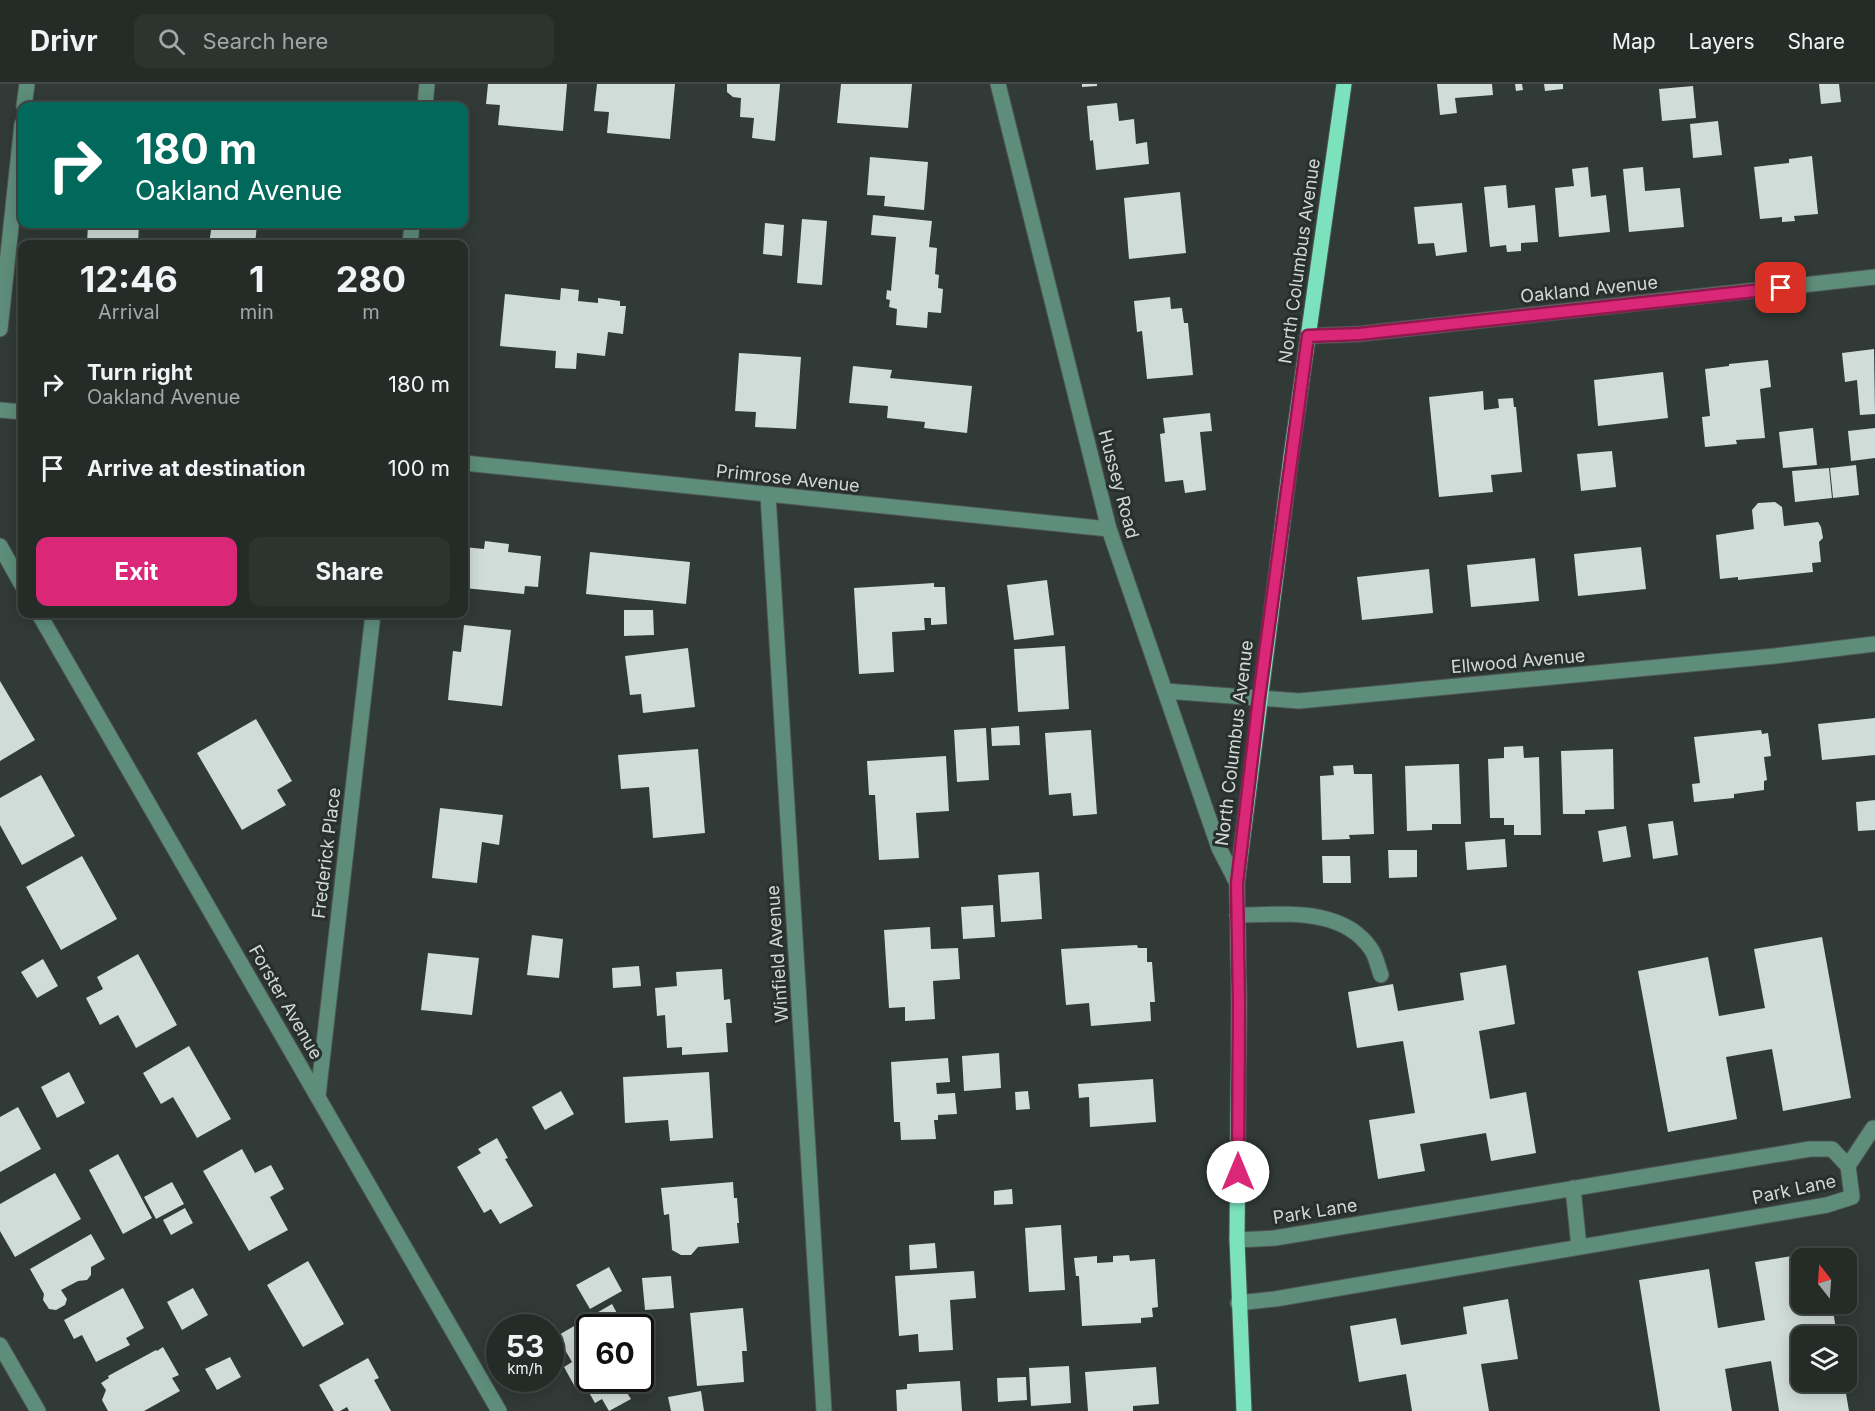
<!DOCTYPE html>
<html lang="en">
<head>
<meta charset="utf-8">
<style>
  body { margin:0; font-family:Inter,sans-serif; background:#2d3430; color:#f1f3f6; height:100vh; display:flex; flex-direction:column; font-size:22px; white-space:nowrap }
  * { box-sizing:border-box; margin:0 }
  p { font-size:20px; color:#a3a7a8 }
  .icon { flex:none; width:33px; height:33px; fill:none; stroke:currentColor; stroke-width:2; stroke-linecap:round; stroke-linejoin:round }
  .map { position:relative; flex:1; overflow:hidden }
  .details { position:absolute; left:18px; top:156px; width:450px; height:378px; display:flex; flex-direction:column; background:#252c28; border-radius:12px; box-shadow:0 3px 15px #0003,0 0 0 2px #424845 }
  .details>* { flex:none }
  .banner { position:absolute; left:18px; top:18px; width:450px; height:126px; border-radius:12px; box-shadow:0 3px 15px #0003,0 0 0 2px #424845; background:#00695c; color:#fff; overflow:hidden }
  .needle { width:39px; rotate:343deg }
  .controls { position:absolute; left:1791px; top:1164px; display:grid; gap:12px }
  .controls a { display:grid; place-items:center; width:66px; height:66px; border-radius:12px; background:#252c28; box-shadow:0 3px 15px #0003,0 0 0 2px #424845; font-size:30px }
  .speed { position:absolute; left:486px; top:1230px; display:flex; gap:12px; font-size:30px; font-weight:700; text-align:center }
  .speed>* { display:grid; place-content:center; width:78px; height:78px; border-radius:50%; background:#252c28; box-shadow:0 3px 15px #0003,0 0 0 2px #424845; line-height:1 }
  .speed small { font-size:15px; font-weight:400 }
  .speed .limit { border:3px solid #111; border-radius:9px; background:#fff; color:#111 }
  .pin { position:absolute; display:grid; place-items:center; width:51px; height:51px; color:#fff; margin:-26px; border-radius:12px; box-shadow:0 3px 9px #0006 }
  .me { position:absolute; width:66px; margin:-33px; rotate:0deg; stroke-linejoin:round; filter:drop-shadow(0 0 4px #0008) }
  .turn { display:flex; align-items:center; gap:21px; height:126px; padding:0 18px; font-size:27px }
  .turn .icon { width:78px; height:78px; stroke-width:2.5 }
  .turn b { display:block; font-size:42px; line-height:51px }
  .eta { display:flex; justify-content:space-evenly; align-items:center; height:102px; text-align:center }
  .eta b { font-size:36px; font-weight:700; line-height:42px }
  .action { display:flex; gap:12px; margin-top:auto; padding:12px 18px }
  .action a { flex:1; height:69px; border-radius:12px; background:#db2777; color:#fff; font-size:24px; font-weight:700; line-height:69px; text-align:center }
  .action a+a { background:#2d3430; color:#f1f3f6 }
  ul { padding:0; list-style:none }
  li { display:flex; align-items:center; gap:18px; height:84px; padding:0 18px }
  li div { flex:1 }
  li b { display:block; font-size:22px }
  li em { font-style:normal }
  header { display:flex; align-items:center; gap:36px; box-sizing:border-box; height:84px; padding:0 30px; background:#252c28; border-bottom:2px solid #424845 }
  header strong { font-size:28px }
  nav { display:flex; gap:33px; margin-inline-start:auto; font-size:21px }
  .search { width:420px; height:54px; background:#2d3430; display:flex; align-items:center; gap:15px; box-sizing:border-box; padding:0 21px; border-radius:12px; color:#a3a7a8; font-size:22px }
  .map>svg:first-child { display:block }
  .building { fill:#d0dcd7 }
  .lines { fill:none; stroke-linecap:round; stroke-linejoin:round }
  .minor-casing { stroke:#4e5653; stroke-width:17 }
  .major-casing { stroke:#4e5653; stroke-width:17 }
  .minor { stroke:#5e8d7b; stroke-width:15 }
  .major { stroke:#7ce2be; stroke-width:15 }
  .route-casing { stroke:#8e194d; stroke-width:15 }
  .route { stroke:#db2777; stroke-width:10 }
  .labels { text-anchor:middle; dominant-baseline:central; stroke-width:6; stroke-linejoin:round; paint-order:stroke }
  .street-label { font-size:18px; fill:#d3d8d6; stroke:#27302c }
</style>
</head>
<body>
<header>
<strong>Drivr</strong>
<div class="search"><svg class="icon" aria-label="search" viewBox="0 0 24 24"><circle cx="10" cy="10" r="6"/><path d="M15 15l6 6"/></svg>Search here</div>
<nav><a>Map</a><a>Layers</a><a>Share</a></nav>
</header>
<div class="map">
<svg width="1875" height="1327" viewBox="0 0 1875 1327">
  <rect width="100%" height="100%" fill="#313a36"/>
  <path class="building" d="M488,0H567L563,47L498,41L500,21L486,20Z
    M597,0H675L670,55L607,49L609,28L594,27Z
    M727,0H780L775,57L752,54L754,34L740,33L741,14L733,13L727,8Z
    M841,0H912L908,44L837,39Z
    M1082,0H1097V2L1082,3Z
    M1437,0H1492L1493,11L1455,14L1457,29L1440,31Z
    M1515,0H1522L1523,6L1516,7Z
    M1544,0H1563V5L1545,7Z
    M1819,0H1839L1841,18L1821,20Z
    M1693,2L1696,34L1662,37L1659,5Z
    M1117,19L1119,37L1134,35L1136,60L1147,58L1149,80L1096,86L1093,56L1090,57L1087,22Z
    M1718,37L1722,71L1693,74L1690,40Z
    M1812,72L1818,130L1794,132L1795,137L1782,138V133L1760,135L1754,83L1789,79V75Z
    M870,73L928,78L924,126L884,122L885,112L867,111Z
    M1588,83L1591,113L1606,111L1610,148L1559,153L1555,104L1574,102L1572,85Z
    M1643,83L1645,107L1680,104L1684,143L1629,148L1623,85Z
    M1506,101L1508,124L1535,121L1538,158L1521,159V167L1507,168L1506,161L1490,163L1484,103Z
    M1180,108L1186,169L1129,175L1124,114Z
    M1462,119L1467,168L1436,172L1434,159L1418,160L1414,123Z
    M873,131L932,137L929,163L937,164L935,190L939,191L938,204L943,205L941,229L928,228L927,244L896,241L897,225L889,223L890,216L886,215L887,206L891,207L896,153L871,151Z
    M802,135L827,137L822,201L797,199Z
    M765,139L784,141L782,172L763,170Z
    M88,140H139L138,160H87Z
    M212,140L257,141L255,160H209Z
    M561,204L579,206L578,217L598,219V214L620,217V222H626L623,250L608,248L605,272L577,269L576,285L555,284L556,267L500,262L505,210L560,216Z
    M1170,213L1171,225L1182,224L1184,239H1188L1193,291L1147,295L1142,247L1137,248L1134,217Z
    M1874,265L1875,330L1860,331L1857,296L1845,298L1842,269Z
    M739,269L801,273L796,345L755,343L756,328L735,327Z
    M1768,276L1771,303L1760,305L1765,354L1736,356L1737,360L1705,363L1702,333L1710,332L1705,285L1729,282V280Z
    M853,282L892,286L890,294L972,302L967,349L924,344L925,338L887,334L888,322L849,319Z
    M1663,288L1668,334L1598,342L1594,296Z
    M1483,307L1484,326L1499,324L1498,315L1513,314L1514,323H1516L1522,388L1491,391L1493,408L1439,413L1429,313Z
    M1210,329L1212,347L1200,348L1206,406L1185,409L1183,396L1165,398L1160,350L1165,349L1163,334Z
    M1813,344L1817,381L1783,384L1779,348Z
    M1875,344V374L1851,377L1848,347Z
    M1612,367L1616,403L1581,407L1577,370Z
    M1856,381L1859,411L1833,414L1830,384Z
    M1829,384L1832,414L1795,418L1792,387Z
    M1775,418L1782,423L1784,442L1818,438L1821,443L1823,454L1819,458L1821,478L1812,479L1813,488L1738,496V493L1720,495L1716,451L1754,445L1752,426L1758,419Z
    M485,457L509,460L508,468L541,472L538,503L525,502L524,510L464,504V463L484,465Z
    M1641,463L1646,505L1578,512L1574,470Z
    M590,468L690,478L686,520L586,510Z
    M1535,474L1539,517L1471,523L1467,481Z
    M1429,485L1433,529L1362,536L1357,493Z
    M1047,496L1054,551L1014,556L1007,501Z
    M934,499V503H945L947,540L931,541V534H924L925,546L892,548L894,588L859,590L854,504Z
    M624,526H653L654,551L624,552Z
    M464,541L511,546L502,622L448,616L453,567L461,568Z
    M1065,562L1069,625L1018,628L1014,565Z
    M688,564L695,623L643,629L641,610L630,611L625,572Z
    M0,597L35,656L0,677Z
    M1875,634V671L1822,676L1818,640Z
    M256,635L292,697L277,706L286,721L242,746L197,669Z
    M1019,642L1020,661L992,662L991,644Z
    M986,644L989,696L957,698L954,646Z
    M1091,646L1097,730L1073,732L1071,709L1049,711L1045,649Z
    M1761,646L1762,650L1768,649L1771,672L1764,673L1767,696L1764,697V706L1734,710V714L1694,718L1692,700L1700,699L1694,653Z
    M1523,662L1524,674L1539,673L1541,751H1514V741H1504V734H1490L1488,675L1504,674V663Z
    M698,665L705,749L653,754L649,703L621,705L618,671Z
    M1613,665L1614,725L1585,726V730H1563L1561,667Z
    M946,672L949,727L916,729L919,774L879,776L875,711H869L867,677Z
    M1459,680L1461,740H1432V746L1407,747L1405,682Z
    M1353,681L1354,690H1372L1374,750L1349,751L1350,755L1322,756L1320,692L1334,691L1333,682Z
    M41,691L75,752L22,781L0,741V714Z
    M1875,716V746L1858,747L1856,718Z
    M440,724L503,731L499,761L482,758L477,799L432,794Z
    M1673,737L1678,771L1653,775L1648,740Z
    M1626,742L1631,773L1603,778L1598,747Z
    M1505,755L1507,783L1467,786L1465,758Z
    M1388,766H1417V793L1389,794Z
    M82,772L117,835L61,866L26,803Z
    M1322,772H1350L1351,799H1323Z
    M1039,788L1042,835L1001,838L998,791Z
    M993,821L995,853L963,855L961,823Z
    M930,843L931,865L958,864L960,895L933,897L935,935L905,937V923L889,924L884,846Z
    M532,851L563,855L559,894L527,891Z
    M1822,853L1851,1014L1783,1027L1772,965L1726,973L1737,1035L1668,1048L1638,887L1708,873L1719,932L1765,924L1754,865Z
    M1137,861L1138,864H1147V878H1152L1155,918H1150L1151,937L1091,942L1089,919L1066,921L1061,865Z
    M428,869L479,874L472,931L421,926Z
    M138,870L177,941L136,964L118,931L100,941L86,914L103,905L97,893Z
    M43,875L58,902L37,914L21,888Z
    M1506,881L1515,940L1479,947L1490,1015L1526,1008L1536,1069L1491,1077L1486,1049L1420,1060L1425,1087L1378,1095L1369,1036L1415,1029L1403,957L1357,964L1348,908L1393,900L1398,927L1464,916L1460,889Z
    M639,882L641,902L613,904L612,884Z
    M722,885L724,916L730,915L732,939H726L728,968L682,971V963L667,964L665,931L657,932L655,904L677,902L676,888Z
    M189,962L231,1035L197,1054L173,1013L161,1020L143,989Z
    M999,969L1001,1004L964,1007L962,972Z
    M948,974L950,998L936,999L937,1010L955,1009L957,1030L938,1031V1036H934L936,1055L901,1056L900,1038H894L891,978Z
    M69,988L85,1019L57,1034L41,1003Z
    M709,988L713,1054L670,1057L668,1036L625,1039L623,993Z
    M1153,995L1156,1038L1090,1043L1089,1013L1079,1014L1078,1000Z
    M561,1007L574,1030L545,1046L532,1023Z
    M1028,1007L1030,1025L1016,1026L1015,1008Z
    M18,1023L41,1065L0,1088V1033Z
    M497,1054L508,1074L505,1075L533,1122L500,1140L491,1125L484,1129L457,1083L481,1069L478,1065Z
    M242,1065L255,1089L271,1081L284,1105L270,1113L288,1146L249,1167L203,1087Z
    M118,1070L152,1134L123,1150L89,1086Z
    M55,1089L81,1135L15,1173L0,1147V1120Z
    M172,1098L184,1120L156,1135L144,1113Z
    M733,1098L734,1114H737L739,1139H737L739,1159L698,1163L691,1171H681L672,1166L669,1130L664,1131L661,1104Z
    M1012,1105L1013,1120L994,1121V1107Z
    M185,1124L193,1139L171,1151L163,1136Z
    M1061,1141L1065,1206L1029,1208L1025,1144Z
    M91,1150L105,1175L91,1183V1191L87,1196L78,1197L61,1206L67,1215L65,1221L56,1226L49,1225L43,1216L44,1210L30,1185Z
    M935,1159L937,1184L910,1186L909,1161Z
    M1823,1167L1825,1174H1802V1220H1832L1837,1252H1802V1298H1844L1849,1327H1779L1771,1277L1725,1285L1732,1327H1660L1639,1196L1709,1185L1718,1244L1765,1236L1755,1178Z
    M1129,1171L1130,1177L1155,1175L1158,1223L1152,1224L1153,1233L1141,1234V1239L1082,1242L1079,1192H1076L1074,1174L1097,1172V1179L1113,1178V1172Z
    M308,1177L344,1240L303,1263L267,1201Z
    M609,1183L622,1207L590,1225L576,1201Z
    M974,1187L976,1214L950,1216L953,1266L919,1268L918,1250L899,1252L895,1192Z
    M671,1192L674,1224L645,1226L642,1194Z
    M123,1204L144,1244L126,1254L130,1261L96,1278L82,1251L74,1255L64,1236Z
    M193,1204L208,1231L182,1246L167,1218Z
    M1508,1215L1518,1275L1481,1280L1489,1327H1412L1406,1290L1359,1298L1350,1242L1396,1234L1401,1261L1467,1250L1463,1223Z
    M612,1220L625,1244H590V1294H633L622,1301L631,1315L609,1327L602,1315L595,1319L583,1298L575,1303L564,1283L572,1278L557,1252Z
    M743,1224L747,1267H742L744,1298L697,1302L690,1229Z
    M163,1263L179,1291L172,1294L180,1307L144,1327H108L102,1316L106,1306L101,1299L109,1294L108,1292L156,1266L157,1267Z
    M640,1271L649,1285L640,1290Z
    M230,1273L241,1293L217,1306L205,1285Z
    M368,1274L379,1294L374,1296L391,1327H349L347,1323L340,1327H334L319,1301Z
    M1069,1282L1071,1319L1031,1322L1029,1284Z
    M1156,1283L1159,1320L1133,1322V1327H1088L1085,1288Z
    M1026,1293L1027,1316L998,1318L997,1294Z
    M960,1297L962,1327H897L896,1306L907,1305V1300Z
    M701,1307L704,1327H671L668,1313Z"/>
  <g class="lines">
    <defs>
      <path id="minor" d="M998,0L1109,445L1219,764L1237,799
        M24,22L27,0
        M425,22L427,0
        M410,160L412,140
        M0,245L22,40
        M1308,252L1359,250L1875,193
        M0,326L22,328
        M464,379L1109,445
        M768,411L824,1327
        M0,462L22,501
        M39,530L499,1327
        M1165,607L1299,617L1775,572L1875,560
        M1237,831C1282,831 1342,822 1371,865C1376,872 1378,883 1381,891
        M318,1012L373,530
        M1848,1082L1873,1044
        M1573,1104L1579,1163
        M1237,1156L1275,1154L1810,1065H1832L1848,1082L1852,1113L1827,1121L1275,1215L1238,1219
        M0,1261L38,1327"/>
      <path id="major" d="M1244,1327L1237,1156L1239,920L1237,799L1291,373L1344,0"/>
    </defs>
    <use href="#minor" class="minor-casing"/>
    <use href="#major" class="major-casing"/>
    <use href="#minor" class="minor"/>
    <use href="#major" class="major"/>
  </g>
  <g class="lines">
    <defs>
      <path id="route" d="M1238,1088L1239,920L1237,799L1259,614L1308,252L1359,250L1781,204"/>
    </defs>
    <use href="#route" class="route-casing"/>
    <use href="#route" class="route"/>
  </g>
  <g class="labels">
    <g class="street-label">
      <text transform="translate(1299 177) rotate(-82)">North Columbus Avenue</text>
      <text transform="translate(1589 205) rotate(-6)">Oakland Avenue</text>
      <text transform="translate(788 394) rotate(6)">Primrose Avenue</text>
      <text transform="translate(1119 400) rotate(75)">Hussey Road</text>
      <text transform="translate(1518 577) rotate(-5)">Ellwood Avenue</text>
      <text transform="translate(1234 659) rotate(-83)">North Columbus Avenue</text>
      <text transform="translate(326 769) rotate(-83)">Frederick Place</text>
      <text transform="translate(777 870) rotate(-94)">Winfield Avenue</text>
      <text transform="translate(286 918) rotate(60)">Forster Avenue</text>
      <text transform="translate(1794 1105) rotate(-12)">Park Lane</text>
      <text transform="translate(1315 1127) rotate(-9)">Park Lane</text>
    </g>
  </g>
</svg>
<div class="controls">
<a><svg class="needle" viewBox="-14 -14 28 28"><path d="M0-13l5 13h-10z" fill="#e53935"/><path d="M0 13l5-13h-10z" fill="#a3a7a8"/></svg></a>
<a><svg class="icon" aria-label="layers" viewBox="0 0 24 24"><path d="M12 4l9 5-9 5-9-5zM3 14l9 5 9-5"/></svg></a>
</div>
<div class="speed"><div>53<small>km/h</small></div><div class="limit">60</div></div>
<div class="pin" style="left:1781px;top:204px;background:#d93025"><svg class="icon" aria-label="arrive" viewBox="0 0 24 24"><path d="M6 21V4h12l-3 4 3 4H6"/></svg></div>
<svg class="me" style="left:1238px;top:1088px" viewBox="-20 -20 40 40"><circle r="19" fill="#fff"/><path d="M0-13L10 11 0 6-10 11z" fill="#db2777"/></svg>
<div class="banner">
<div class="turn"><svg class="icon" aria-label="right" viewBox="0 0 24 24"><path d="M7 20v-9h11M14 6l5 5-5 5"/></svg><div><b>180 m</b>Oakland Avenue</div></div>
</div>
<section class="details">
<div class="eta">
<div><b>12:46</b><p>Arrival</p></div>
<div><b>1</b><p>min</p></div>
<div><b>280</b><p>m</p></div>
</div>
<ul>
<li><svg class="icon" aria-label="right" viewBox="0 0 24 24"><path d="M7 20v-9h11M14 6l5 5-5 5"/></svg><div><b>Turn right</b><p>Oakland Avenue</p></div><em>180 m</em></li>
<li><svg class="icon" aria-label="arrive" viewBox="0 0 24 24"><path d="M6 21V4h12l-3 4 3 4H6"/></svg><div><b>Arrive at destination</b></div><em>100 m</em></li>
</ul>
<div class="action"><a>Exit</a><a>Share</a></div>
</section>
</div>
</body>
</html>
